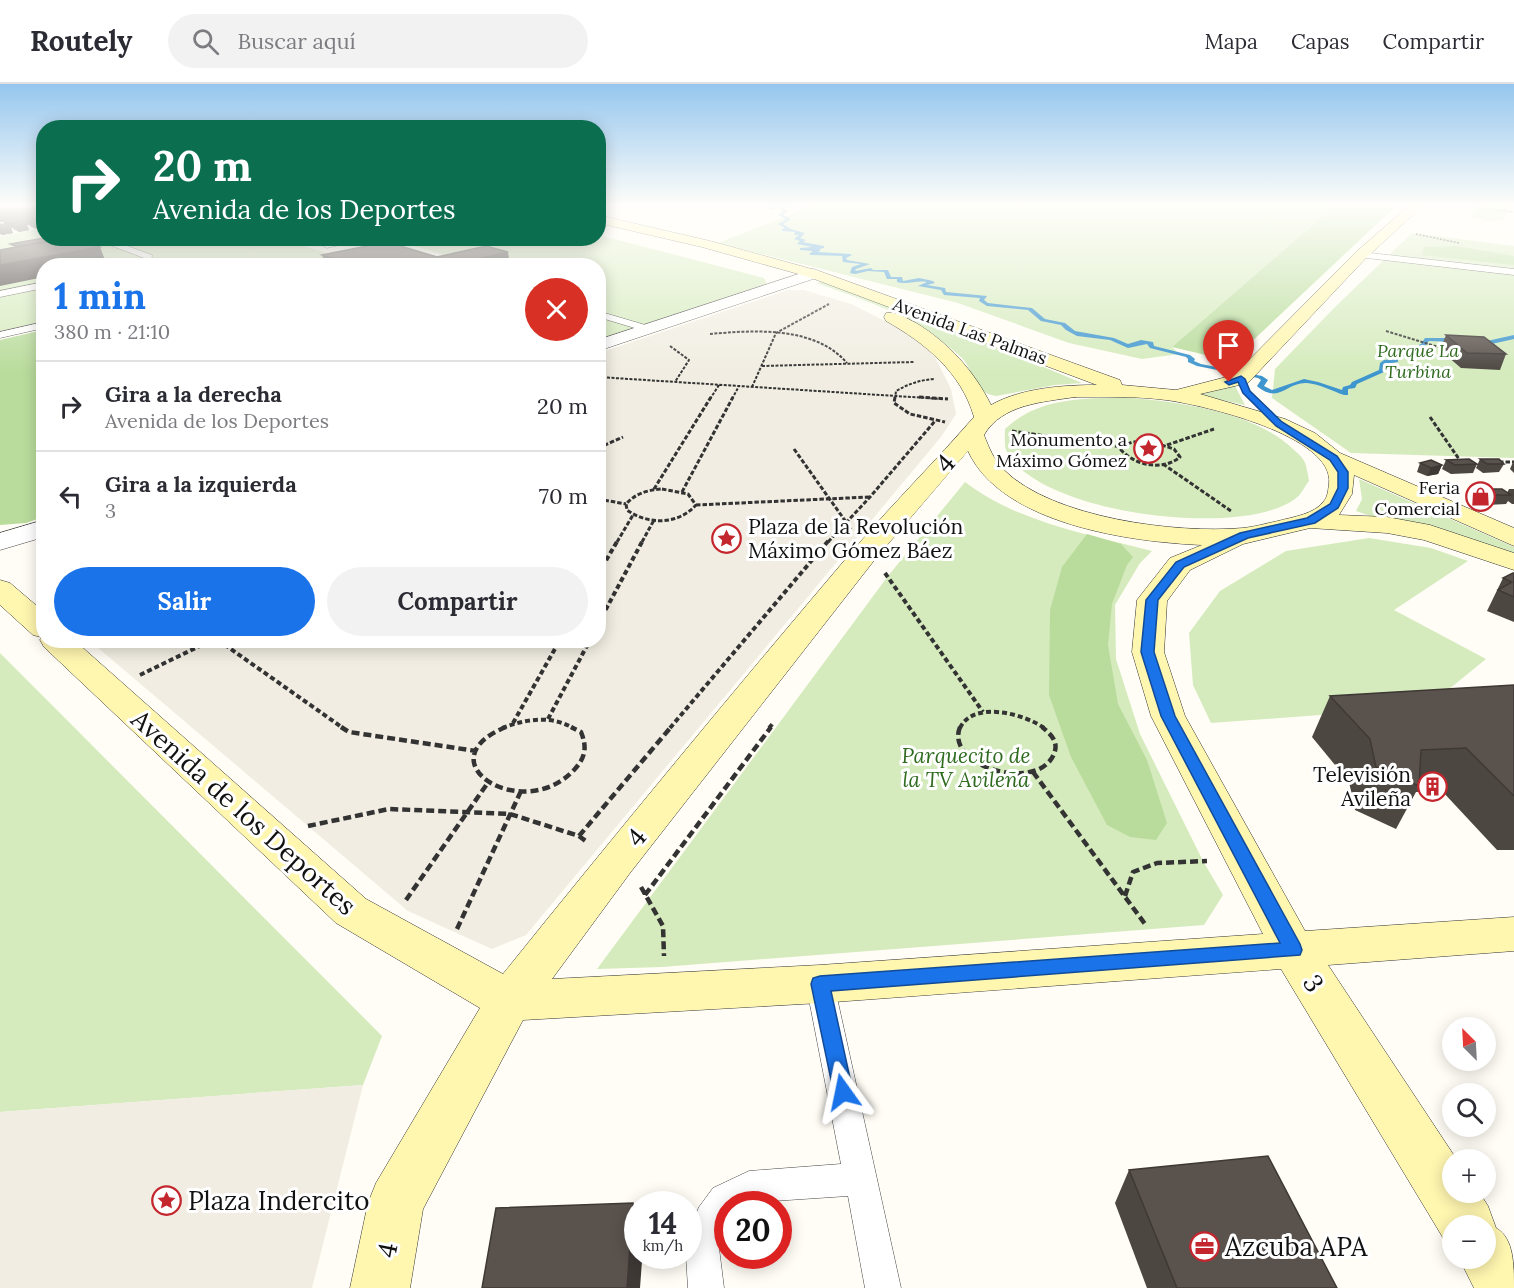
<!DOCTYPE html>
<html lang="es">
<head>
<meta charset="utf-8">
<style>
  body { margin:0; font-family:Lora,serif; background:#f2f2f3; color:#2b2b33; height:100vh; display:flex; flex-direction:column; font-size:22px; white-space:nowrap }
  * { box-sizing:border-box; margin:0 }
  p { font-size:20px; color:#7c7c81 }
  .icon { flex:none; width:33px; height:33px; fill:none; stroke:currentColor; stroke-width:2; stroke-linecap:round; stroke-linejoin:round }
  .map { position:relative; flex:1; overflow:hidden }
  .sheet { position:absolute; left:36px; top:174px; width:570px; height:390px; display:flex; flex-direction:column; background:#fff; border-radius:24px; box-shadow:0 3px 15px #0003 }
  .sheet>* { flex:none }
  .top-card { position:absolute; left:36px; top:36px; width:570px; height:126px; border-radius:24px; box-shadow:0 3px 15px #0003; background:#0b6e4f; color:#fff; overflow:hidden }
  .needle { width:39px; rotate:336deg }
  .tools { position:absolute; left:1442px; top:933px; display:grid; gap:12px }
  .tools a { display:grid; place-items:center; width:54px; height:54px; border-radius:50%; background:#fff; box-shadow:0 3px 15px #0003; font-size:30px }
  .speed { position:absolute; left:624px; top:1107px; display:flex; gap:12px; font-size:30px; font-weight:700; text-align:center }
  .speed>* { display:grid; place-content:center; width:78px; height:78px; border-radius:50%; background:#fff; box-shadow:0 3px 15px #0003; line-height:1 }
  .speed small { font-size:15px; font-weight:400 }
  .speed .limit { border:9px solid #d22; background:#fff; color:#111 }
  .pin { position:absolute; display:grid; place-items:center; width:51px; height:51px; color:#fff; margin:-62px -26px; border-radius:50% 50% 50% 0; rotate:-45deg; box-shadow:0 0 6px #0007 }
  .pin .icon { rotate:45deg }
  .me { position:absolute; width:66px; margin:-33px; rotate:348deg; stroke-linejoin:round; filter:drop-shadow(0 0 4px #0008) }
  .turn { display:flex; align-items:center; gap:21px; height:126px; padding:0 18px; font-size:27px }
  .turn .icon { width:78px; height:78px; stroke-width:2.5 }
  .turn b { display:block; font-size:42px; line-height:51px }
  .round { display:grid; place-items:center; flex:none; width:63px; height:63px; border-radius:32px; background:#f2f2f3 }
  .overview { display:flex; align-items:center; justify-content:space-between; height:102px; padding:0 18px }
  h1 { font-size:36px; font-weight:700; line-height:45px; color:#1a73e8 }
  .button { display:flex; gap:12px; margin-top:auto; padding:12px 18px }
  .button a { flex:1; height:69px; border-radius:36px; background:#1a73e8; color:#fff; font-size:24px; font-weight:700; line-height:69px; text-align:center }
  .button a+a { background:#f2f2f3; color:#2b2b33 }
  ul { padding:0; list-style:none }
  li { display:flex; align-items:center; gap:18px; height:90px; padding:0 18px; border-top:2px solid #e1e1e2 }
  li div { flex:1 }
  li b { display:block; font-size:22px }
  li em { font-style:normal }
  header { display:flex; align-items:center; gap:36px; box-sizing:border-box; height:84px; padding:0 30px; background:#fff; border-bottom:2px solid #e1e1e2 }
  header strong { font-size:28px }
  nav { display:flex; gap:33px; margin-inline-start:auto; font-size:21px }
  .search { width:420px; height:54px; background:#f2f2f3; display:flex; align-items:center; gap:15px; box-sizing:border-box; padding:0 21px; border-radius:33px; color:#7c7c81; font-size:22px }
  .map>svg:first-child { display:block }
  .green { fill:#d5ebbd }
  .forest { fill:#b9dc9c }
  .plaza { fill:#f1ede2 }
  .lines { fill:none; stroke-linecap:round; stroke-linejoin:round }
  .stream { fill:#3f96cf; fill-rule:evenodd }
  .lane-casing { stroke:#444; stroke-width:1 }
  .street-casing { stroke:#444; stroke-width:1 }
  .secondary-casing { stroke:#333; stroke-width:1 }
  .path-far4 { stroke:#333; stroke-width:1.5; stroke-dasharray:2 1.5; stroke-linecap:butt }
  .path-far3 { stroke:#333; stroke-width:2; stroke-dasharray:3 1.5; stroke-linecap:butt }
  .path-far2 { stroke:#333; stroke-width:3; stroke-dasharray:4.5 2; stroke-linecap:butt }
  .path-far1 { stroke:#333; stroke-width:4; stroke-dasharray:5 3; stroke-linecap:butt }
  .path { stroke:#333; stroke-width:4.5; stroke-dasharray:8 4; stroke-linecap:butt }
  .lane { fill:#fff; fill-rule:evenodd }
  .street { fill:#fff; fill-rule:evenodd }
  .secondary { fill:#fff6b0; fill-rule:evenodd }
  .wall { fill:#4d4742 }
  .shaded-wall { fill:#3f3936 }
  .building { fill:#5a524d; stroke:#3f3936; stroke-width:1.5 }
  .route { fill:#1a73e8; stroke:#114b97; stroke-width:1.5 }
  .labels { text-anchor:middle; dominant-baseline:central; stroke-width:6; stroke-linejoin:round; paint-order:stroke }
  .far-street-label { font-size:18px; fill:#111; stroke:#fff }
  .far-park-label { font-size:18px; font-style:italic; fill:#2f6b1f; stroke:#fff }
  .far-poi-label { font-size:18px; fill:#111; stroke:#fff; text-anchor:end }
  .poi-label { font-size:21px; fill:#111; stroke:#fff; text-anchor:start }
  .park-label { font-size:21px; font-style:italic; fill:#2f6b1f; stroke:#fff }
  .near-street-label { font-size:26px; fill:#111; stroke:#fff }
  .near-poi-label { font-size:26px; fill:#111; stroke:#fff; text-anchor:start }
</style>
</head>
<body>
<header>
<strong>Routely</strong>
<div class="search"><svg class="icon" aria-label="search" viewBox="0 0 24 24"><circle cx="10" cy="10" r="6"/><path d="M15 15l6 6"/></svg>Buscar aquí</div>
<nav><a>Mapa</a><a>Capas</a><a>Compartir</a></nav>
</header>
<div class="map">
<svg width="1514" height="1204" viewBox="0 0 1514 1204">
  <rect width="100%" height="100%" fill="#fffdf5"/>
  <path class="green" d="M817,120H1337L1172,263L1179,270L1142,275L1069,259L958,219L718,159Z
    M1478,120L1511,122L1503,136L1487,137L1471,133Z
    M43,144L44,154L280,155L340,173L302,182H44L43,238L0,247V152Z
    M1412,149L1514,162V374L1351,369L1272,314L1275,285L1335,223Z
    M599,151L764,194L767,200L599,255L598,182L478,181L393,156L402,154H598Z
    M821,198L911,228L1082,299L1055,301L996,312C973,308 976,293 964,276C960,271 952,266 947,261C909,229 862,216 817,199Z
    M1235,302L1245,321L1199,311Z
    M1123,313C1176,318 1252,326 1293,365C1297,369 1303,373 1305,379C1307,384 1308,391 1309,397C1305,402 1301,411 1295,415C1241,455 1040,430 1007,368C1004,363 1005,352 1005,345C1038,314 1079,315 1123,313Z
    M1359,395L1514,463V470L1409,437L1370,432L1356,427L1362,415Z
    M965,398C1017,438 1089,451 1152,467L1140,479L1115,521L1116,575L1140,650L1203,777L1223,811L1204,841L662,883L597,885L888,492Z
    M1369,454L1431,464L1468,477L1394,526L1486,575L1427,623L1211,639L1193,601L1189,549L1220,507L1286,467Z
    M0,569L382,952L363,1001L0,1028Z"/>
  <path class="forest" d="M1337,120H1398L1231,277L1172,263Z
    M1456,162L1514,172V181L1422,171L1424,163Z
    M43,246V433L26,439L0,441V256Z
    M1087,450L1121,460L1133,473L1127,481L1112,520L1108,561L1118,620L1147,676L1167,739L1156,756L1130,753L1107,741L1071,673L1049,611L1050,526L1062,483Z"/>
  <path class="plaza" d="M788,206H804L851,220L911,250L935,273L951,305L956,330L941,353L526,851L492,865L408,827L90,557L598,556L599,269Z
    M363,1001L312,1204H0V1028Z"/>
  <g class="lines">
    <path class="stream" d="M773,120L777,123L783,122L780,120L791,122V124H784L788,127L783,131L791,135L783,140L791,145L805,149L800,154L806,156L803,158L824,162V164L819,165L821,166L818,168L850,170L852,171L846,174L847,176L870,180L856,185L855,187L871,184L873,186H888L891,193H902L903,197L919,194L933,197L935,199L927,201L945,204L946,208L987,212L984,216L988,219L1032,224L1045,235L1065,239L1075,247L1114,254L1128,260L1141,256L1153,258L1154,262L1190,271L1195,275L1194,277L1201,280L1262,292L1268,296L1264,302L1272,306L1304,295L1318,298L1342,306L1343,303L1350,301L1352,298L1379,286L1380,279L1384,276L1392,275L1393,273L1421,260L1425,254H1456L1459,256L1456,258L1429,257L1425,262L1398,275V278L1386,280L1384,288L1357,300L1355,304L1348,305V311H1344C1332,307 1320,300 1307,299C1286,298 1280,320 1258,303L1257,302L1261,296L1258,294L1197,282L1188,278V275L1186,273L1150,264L1147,260L1128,264L1110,256L1077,252L1066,246L1061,241L1041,237L1028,226L987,222L979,217L980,214L944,211L941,206L918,202L927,198C917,196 907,201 897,198V195H887L884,188L868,187L855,190L850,189L852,183L861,180L843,178L842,172L811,171L809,170L813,167L800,166V164L812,163L797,160L800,157L794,155L799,151H794L795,148L782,147V145L785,144L778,140L786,135L778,131L783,127L779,124L771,126L763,120Z
      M1514,251V255L1487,261L1474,258L1477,256L1487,257Z"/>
    <defs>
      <path id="lane" d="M351,154H369L327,164L323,162Z
        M108,155L152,171L151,179L148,182H134L143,177L144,174L107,160L66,167L62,165Z
        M1361,168L1514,185V191L1358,173V169Z
        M44,198V204L0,213V207Z
        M598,227L652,243L653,245L648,248L598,233Z
        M44,238V244L0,254V248Z
        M820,889L830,892L834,900L901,1204H865L848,1112L728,1120V1140L719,1164L724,1204H688L686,1172H688V1153L694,1135L699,1123L713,1104L749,1087L841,1080L806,900L810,892Z"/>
      <path id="street" d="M814,185L819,187L822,190L819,193L598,267V256Z
        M44,436V453L0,466V449Z"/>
      <path id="secondary" d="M1411,120H1425L1366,174L1248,299L1200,310L1285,335L1315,349L1340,369L1514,444V462L1354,391L1352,410L1339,431L1387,433L1430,441L1514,469V486L1424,456L1387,449L1310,444L1243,460L1190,486L1167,517L1164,568L1185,632L1305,847L1514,833V867L1328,881L1457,1076H1452V1108H1479L1488,1122L1496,1144C1514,1154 1514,1181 1514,1204H1474L1459,1174H1485V1142H1452V1164L1448,1162L1281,885L820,919L523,936L423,1125L410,1204H350L368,1119L376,1099L480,924L336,839L44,563L40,556L41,553L33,551L0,521V496L10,499L44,528V556H74L366,815L503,890C618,747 736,604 855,464C893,419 936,377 974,333C961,288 925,259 886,237L884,233L886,229C897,227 906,234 916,239C949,259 974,287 991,321C1021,304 1063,301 1097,301L809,193L702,163L598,139V131L710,157L819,187L1120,296L1122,301L1176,306L1234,291L1356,168ZM1075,313C1105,313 1136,312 1166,316C1204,321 1335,352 1329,400C1328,406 1328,412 1324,417C1315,430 1293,433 1278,437C1267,439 1255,443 1243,444C1177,450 1052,434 1004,386C994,376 989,364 984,351C1002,320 1043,318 1075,313ZM968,367C1001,440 1130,458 1202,461L1170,474L1137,516L1132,568L1151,632L1263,850L820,881L552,895L630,789L876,474Z"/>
    </defs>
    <use href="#lane" class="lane-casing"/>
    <use href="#street" class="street-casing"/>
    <use href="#secondary" class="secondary-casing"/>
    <path class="path-far4" d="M1444,120L1514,128
      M1416,150L1459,159"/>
    <path class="path-far3" d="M1386,247L1445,265
      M710,250C755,246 815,242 847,279
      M670,262L689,276L675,298
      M762,282L914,278
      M598,293L943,315
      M752,303L776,249L829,220
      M710,315L719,301
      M732,315L739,302
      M895,315L896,307C908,300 920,296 934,295"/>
    <path class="path-far2" d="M895,313L894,319L910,330L945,338
      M919,313L948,315
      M1430,333L1461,378
      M1012,347L1122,363
      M1149,357L1174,365L1180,373C1163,387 1136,382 1121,366L1122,363L1132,358Z
      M1167,361L1214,345
      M598,364L623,353
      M794,365L851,445
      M1499,378H1514
      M1163,380L1231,427
      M654,405L711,313
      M662,405L688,410L696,421C678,441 648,441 627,426L626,420C636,409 648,406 662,405Z
      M682,408L733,313
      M598,415L626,420
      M696,421L869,413
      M617,458L633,431
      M642,458L654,436
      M828,458L870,413L935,337"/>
    <path class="path-far1" d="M885,489L983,628
      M598,490L618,456
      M598,540L643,456
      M218,556L343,644
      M140,591L212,556
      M548,635L590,556
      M513,639L560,556
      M502,644C526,635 551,631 573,644
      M670,644L829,456
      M769,644L774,638
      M960,644C973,616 1025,630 1044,644"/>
    <path class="path" d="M341,643L349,648L476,667
      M506,643C422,677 522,741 574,686C586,673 587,663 581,648L571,643
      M960,643C944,682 1037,710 1054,670C1059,658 1051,650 1042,643
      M1033,688L1145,840
      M308,742L389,725L510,730L579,752L587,758
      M579,752L671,643
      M641,803L663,842L664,872
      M645,811L771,643
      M1125,812L1133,788L1157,779L1207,777
      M406,816L487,700
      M457,845L521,707"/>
    <use href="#lane" class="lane"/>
    <use href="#street" class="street"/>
    <use href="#secondary" class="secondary"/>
  </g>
  <path class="wall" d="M44,120V144L36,145L30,142V141H27L29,146L19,148L13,145V144H11L13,149L2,151L0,150V139L2,141H4L3,138H0V122Z
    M322,171L437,173L510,182H325Z
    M1446,251L1506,270L1500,286L1461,284L1440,266Z
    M1480,375L1504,380L1499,388L1483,389L1476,384Z
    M1446,376L1477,380L1473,389L1451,390L1442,385Z
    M1514,376V389L1510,385Z
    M1420,379L1442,381L1438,390L1427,392L1417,388Z
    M1483,405L1507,409L1509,405H1514V420H1512L1508,417L1506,420L1487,421L1479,414Z
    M1514,489V538L1487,527L1503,494Z
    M1514,601V766H1497L1442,707L1416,708L1396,745L1355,726L1349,698L1312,653L1330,612Z
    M1129,1086L1337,1204H1147L1115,1119Z"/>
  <path class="shaded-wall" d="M44,121V132L37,130L38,133L24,135L19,133L20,135L5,137L2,136L3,138H0V126Z
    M35,134L37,139L44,138V144L36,145L34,139L28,137L30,141H27L29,146L19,148L16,142L11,140L13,144H11L13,149L2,151L0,146V140L2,139L4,144L10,143L8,139L18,137L20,141L27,140L25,136Z
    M100,163L107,181L44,182V193L0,202V181Z
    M508,168L510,182H461L460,179Z
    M1442,381L1438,390L1427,392L1431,384Z
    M633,1119L638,1150V1172H641L642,1177L640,1204H627Z"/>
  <path class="building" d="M12,120H44V121L0,126V122Z
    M44,129V132L37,130Z
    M30,132L35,134L25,136L19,133Z
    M13,135L18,137L8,139L2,136Z
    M39,135L44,138L34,139L28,137Z
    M22,138L27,140L16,142L11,140Z
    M0,141H5L10,143L0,145Z
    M44,154H56L58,156L17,163L10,160Z
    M64,154H78L100,163L0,181V166Z
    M387,158L437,173L486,162L508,168L460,179L469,182H353L322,171Z
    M1446,251L1484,253L1506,270L1467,269Z
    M1469,375L1477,380L1455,381L1446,376Z
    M1480,375H1499L1504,380H1487Z
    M1431,376L1442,381L1431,384L1420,379Z
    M1483,405H1502L1511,411H1492Z
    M1513,489H1514V513L1498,506L1512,498L1503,494Z
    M1514,601V712L1466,664L1421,666L1419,702L1376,683L1370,655L1330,612Z
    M1268,1072L1337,1204H1177L1129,1086Z
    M633,1119L627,1204H482L496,1124Z"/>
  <linearGradient id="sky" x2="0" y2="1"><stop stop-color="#95c6ee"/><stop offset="0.42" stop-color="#fffefa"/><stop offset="1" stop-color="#fffefa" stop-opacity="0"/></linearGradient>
  <rect width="1514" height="289" fill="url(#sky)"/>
  <path class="route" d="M1241,292L1245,295L1250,307L1282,338L1337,372L1348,388V404L1338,424L1315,439L1248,454L1184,483L1158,516L1154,568L1175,632L1300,860L1302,866L1300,871L831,907L853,1008L850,1015L843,1018L835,1015L811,900L813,894L820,892L1280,859L1161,632L1141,568L1146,516L1176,478L1240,449L1307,434L1330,420L1338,404V388L1330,376L1276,342L1243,309L1238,298L1229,301L1225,298Z"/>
  <defs>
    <symbol id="sight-ring" viewBox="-11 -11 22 22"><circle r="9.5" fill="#fff" stroke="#c4262e" stroke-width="1.5"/><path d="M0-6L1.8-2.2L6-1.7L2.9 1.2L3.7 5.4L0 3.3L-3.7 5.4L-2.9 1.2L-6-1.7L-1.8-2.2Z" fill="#c4262e"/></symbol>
    <symbol id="shop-ring" viewBox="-11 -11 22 22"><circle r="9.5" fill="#fff" stroke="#c4262e" stroke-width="1.5"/><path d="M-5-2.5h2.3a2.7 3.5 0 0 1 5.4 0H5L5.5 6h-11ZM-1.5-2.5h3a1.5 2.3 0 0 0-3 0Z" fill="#c4262e"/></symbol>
    <symbol id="building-ring" viewBox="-11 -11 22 22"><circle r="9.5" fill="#fff" stroke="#c4262e" stroke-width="1.5"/><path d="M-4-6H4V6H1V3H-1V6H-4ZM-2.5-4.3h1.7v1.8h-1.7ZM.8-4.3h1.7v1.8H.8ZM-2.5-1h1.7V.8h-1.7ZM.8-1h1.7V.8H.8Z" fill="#c4262e"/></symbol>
    <symbol id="office-ring" viewBox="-11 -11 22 22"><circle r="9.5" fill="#fff" stroke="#c4262e" stroke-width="1.5"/><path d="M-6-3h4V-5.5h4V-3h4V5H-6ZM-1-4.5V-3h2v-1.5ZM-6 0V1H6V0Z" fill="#c4262e"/></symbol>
  </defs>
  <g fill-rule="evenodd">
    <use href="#sight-ring" x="1132" y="348" width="33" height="33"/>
    <use href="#shop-ring" x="1464" y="396" width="33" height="33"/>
    <use href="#sight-ring" x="710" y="438" width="33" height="33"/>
    <use href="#building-ring" x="1416" y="686" width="33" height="33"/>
    <use href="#sight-ring" x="150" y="1100" width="33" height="33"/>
    <use href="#office-ring" x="1188" y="1146" width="33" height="33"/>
  </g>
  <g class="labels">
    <g class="far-street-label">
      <text transform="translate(970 247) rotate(20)">Avenida Las Palmas</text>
    </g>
    <g class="far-park-label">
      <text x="1418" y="266">Parque La<tspan x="1418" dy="21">Turbina</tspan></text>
    </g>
    <g class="far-poi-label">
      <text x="1127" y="355">Monumento a<tspan x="1127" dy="21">Máximo Gómez</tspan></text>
      <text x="1460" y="403">Feria<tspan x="1460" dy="21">Comercial</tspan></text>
    </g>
    <g class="poi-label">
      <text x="748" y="442">Plaza de la Revolución<tspan x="748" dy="24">Máximo Gómez Báez</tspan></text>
      <text x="1411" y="690" text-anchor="end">Televisión<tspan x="1411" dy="24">Avileña</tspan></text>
    </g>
    <g class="park-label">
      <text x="966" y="671">Parquecito de<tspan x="966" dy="24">la TV Avileña</tspan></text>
    </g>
    <g class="near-street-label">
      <text transform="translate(945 379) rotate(-49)">4</text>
      <text transform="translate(244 728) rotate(42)">Avenida de los Deportes</text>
      <text transform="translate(636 753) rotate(-51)">4</text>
      <text transform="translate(1314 899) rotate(58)">3</text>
      <text transform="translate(387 1166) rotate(-79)">4</text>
    </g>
    <g class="near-poi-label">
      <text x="188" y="1116">Plaza Indercito</text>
      <text x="1225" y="1162">Azcuba APA</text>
    </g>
  </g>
</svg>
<div class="tools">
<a><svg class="needle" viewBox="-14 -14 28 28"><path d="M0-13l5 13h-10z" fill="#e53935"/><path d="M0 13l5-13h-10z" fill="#7c7c81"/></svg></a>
<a><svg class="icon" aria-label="search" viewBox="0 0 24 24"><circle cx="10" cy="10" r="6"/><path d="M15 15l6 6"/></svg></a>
<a>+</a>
<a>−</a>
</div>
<div class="speed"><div>14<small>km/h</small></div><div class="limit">20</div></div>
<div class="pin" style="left:1229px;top:298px;background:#d93025"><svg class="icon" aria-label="arrive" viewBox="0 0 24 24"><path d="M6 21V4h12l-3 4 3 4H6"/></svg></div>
<svg class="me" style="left:843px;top:1008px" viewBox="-20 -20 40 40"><path d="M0-17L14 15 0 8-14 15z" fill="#1a73e8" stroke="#fff" stroke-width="4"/></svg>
<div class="top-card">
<div class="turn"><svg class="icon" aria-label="right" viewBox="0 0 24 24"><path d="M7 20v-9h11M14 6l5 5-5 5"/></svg><div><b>20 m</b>Avenida de los Deportes</div></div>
</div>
<section class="sheet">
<div class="overview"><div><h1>1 min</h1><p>380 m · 21:10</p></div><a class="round" style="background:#d93025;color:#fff"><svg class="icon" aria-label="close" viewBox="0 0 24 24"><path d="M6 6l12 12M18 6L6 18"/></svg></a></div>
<ul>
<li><svg class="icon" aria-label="right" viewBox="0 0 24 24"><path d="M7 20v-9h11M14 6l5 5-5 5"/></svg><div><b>Gira a la derecha</b><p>Avenida de los Deportes</p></div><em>20 m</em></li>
<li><svg class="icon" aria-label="left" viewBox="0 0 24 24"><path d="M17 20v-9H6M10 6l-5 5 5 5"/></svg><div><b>Gira a la izquierda</b><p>3</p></div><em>70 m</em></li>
</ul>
<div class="button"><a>Salir</a><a>Compartir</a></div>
</section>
</div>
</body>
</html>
